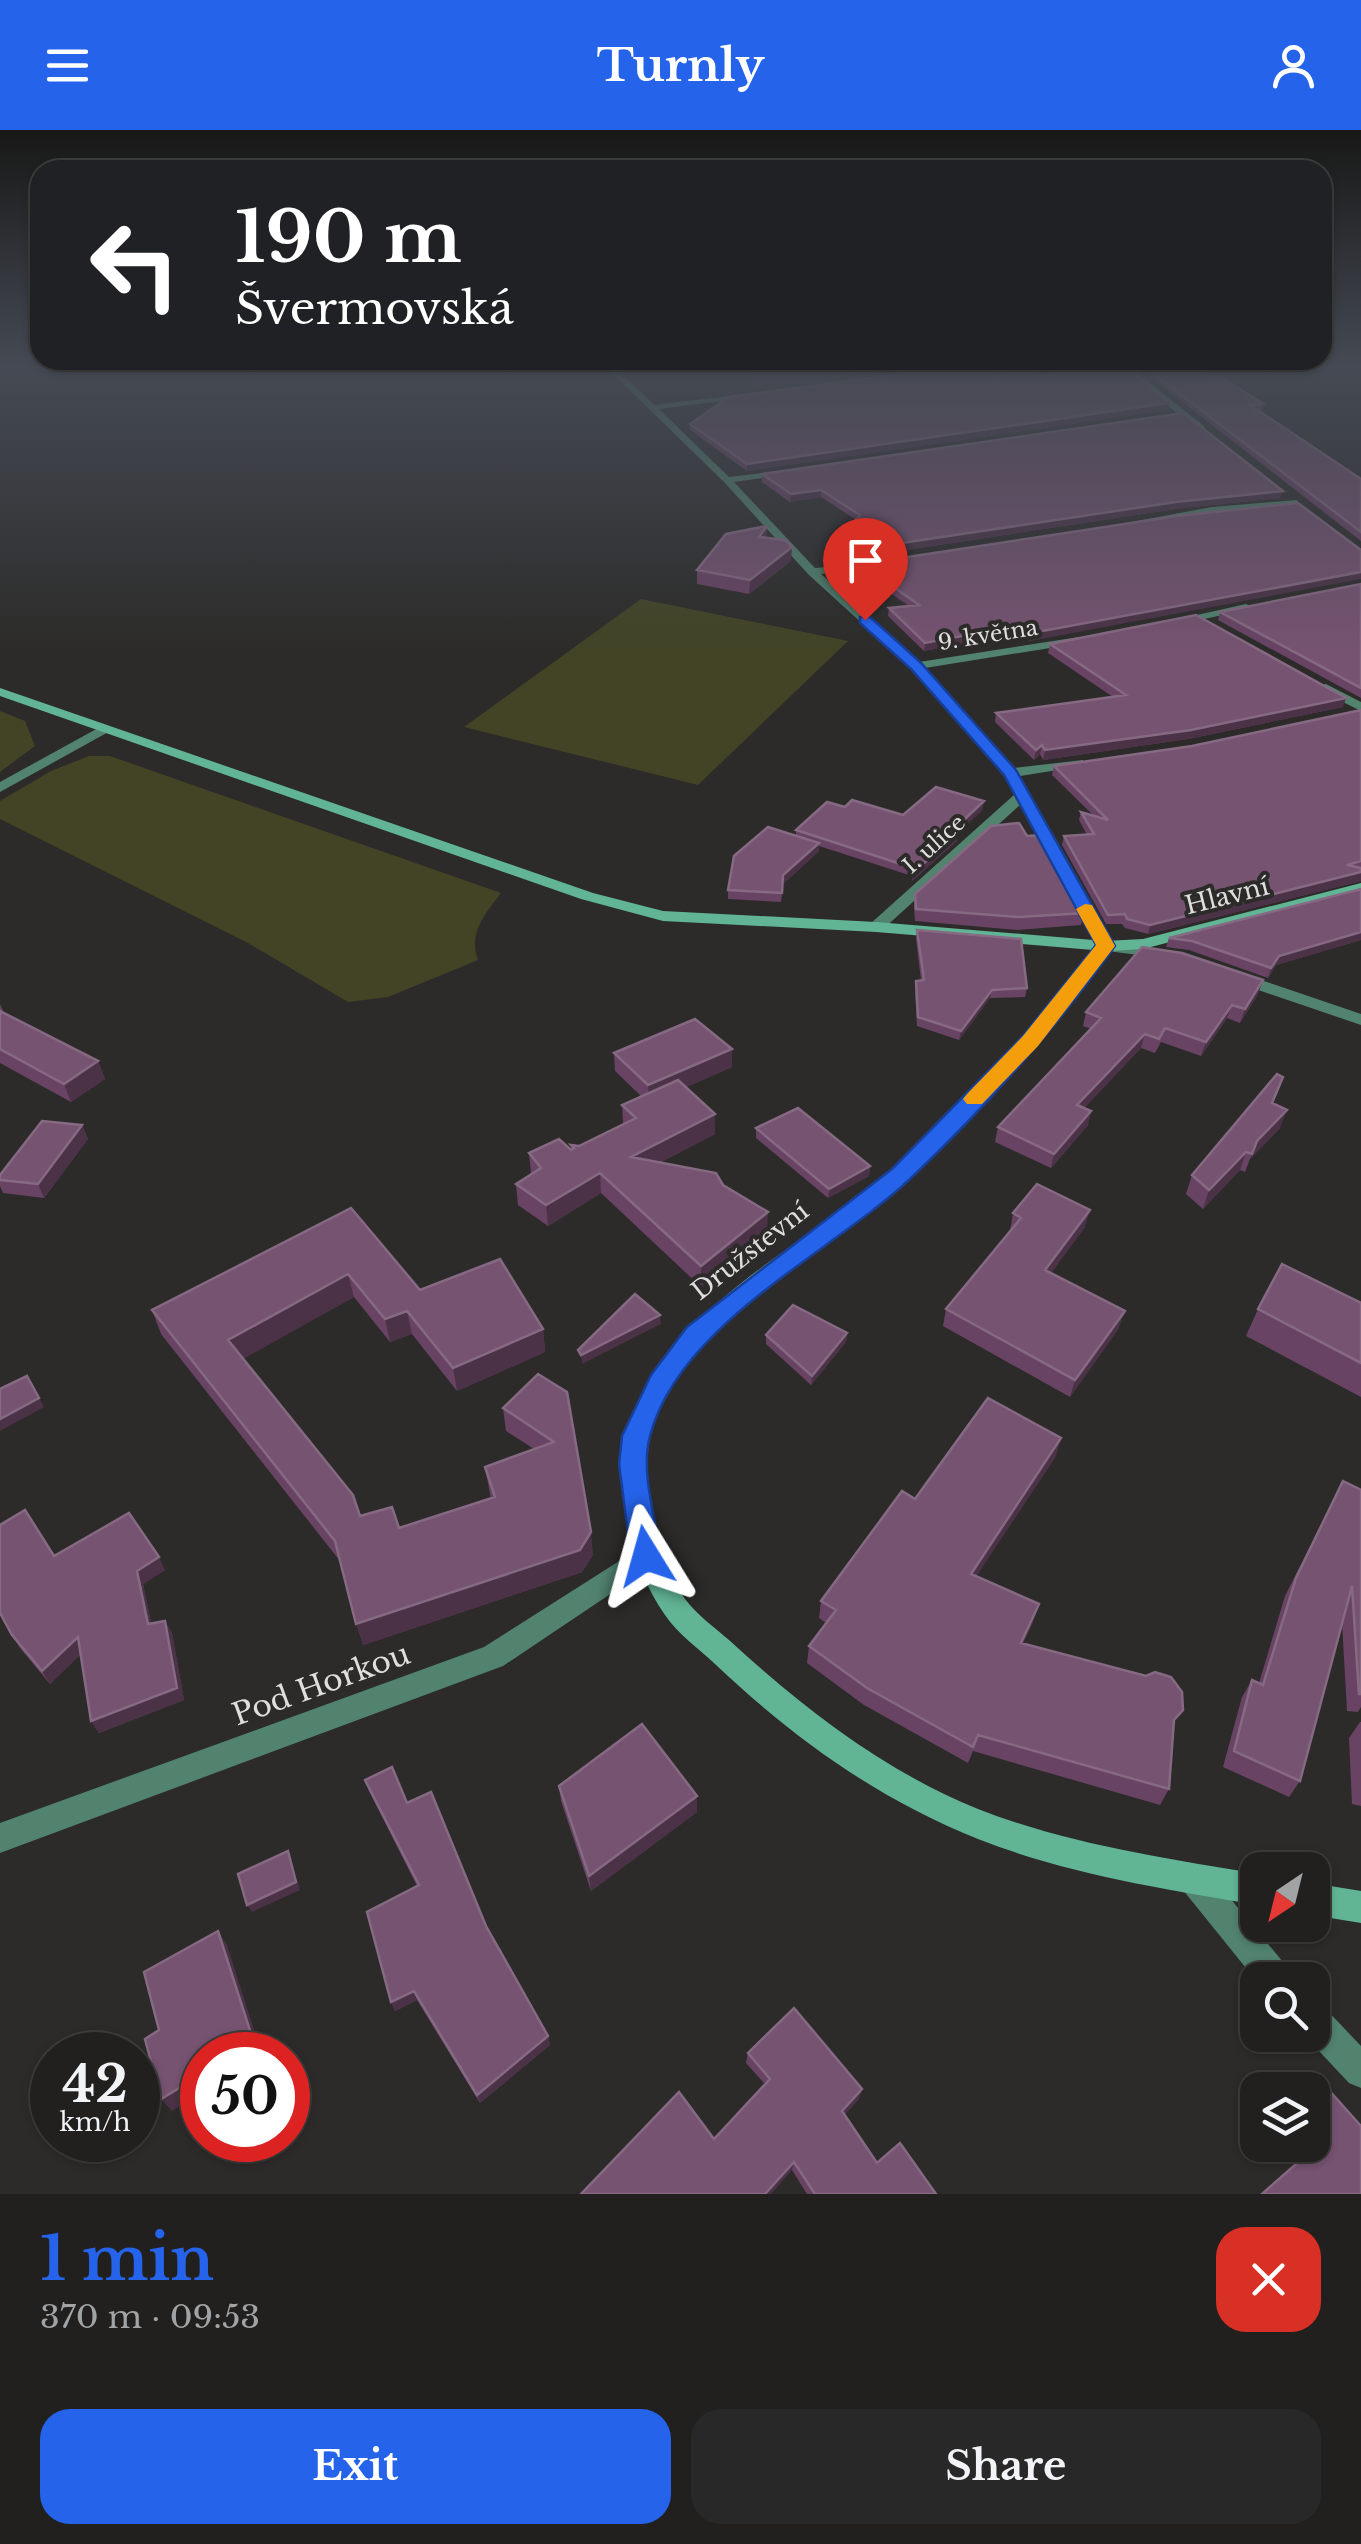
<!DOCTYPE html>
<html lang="en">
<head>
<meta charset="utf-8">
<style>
  body { margin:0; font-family:"Libre Baskerville",serif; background:#292828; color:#f1f3f6; height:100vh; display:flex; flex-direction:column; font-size:38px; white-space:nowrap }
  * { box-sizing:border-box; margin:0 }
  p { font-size:32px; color:#a2a3a4 }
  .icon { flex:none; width:55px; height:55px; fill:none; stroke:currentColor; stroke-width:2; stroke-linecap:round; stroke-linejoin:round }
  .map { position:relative; height:2064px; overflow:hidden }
  .sheet { display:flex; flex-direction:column; background:#21201f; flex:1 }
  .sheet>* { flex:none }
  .hud { position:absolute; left:30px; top:30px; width:1302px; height:210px; border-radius:30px; box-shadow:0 2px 8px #0004,0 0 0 2px #3e3e3d; background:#202124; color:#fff; overflow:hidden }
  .needle { width:65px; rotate:215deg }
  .fabs { position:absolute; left:1240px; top:1722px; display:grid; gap:20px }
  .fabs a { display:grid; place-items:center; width:90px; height:90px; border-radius:20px; background:#21201f; box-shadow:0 2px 8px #0004,0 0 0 2px #3e3e3d; font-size:50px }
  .speed { position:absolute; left:30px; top:1902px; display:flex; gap:20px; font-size:50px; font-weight:700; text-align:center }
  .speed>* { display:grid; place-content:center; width:130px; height:130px; border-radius:50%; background:#21201f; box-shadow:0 2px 8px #0004,0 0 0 2px #3e3e3d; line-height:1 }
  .speed small { font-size:25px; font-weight:400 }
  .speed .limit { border:15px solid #d22; background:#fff; color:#111 }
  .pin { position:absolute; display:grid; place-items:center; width:85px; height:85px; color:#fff; margin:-102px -42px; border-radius:50% 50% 50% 0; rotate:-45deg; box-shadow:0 0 10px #0007 }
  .pin .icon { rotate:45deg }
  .me { position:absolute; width:110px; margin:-55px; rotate:352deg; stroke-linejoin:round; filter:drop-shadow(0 0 8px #0008) }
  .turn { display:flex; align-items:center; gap:35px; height:210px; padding:0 40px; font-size:45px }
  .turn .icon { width:130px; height:130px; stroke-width:2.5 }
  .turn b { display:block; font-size:70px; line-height:85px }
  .round { display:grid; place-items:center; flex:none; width:105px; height:105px; border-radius:30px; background:#292828 }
  .headline { display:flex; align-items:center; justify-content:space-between; height:170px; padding:0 40px }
  h1 { font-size:60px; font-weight:800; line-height:75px; color:#2563eb }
  .primary-button { display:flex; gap:20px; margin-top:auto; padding:20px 40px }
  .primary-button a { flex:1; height:115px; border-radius:30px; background:#2563eb; color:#fff; font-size:40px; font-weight:800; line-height:115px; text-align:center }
  .primary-button a+a { background:#292828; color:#f1f3f6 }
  header { display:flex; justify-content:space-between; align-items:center; height:130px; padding:0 40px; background:#2563eb; color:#fff; font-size:45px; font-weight:800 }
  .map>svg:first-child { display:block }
  .green { fill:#424425 }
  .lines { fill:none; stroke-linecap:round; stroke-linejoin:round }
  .street { fill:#51836f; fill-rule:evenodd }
  .secondary { fill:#61b595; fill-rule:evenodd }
  .wall { fill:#694364 }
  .shaded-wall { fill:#4b3247 }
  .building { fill:#765371; stroke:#866982; stroke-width:2.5 }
  .route { fill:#2563eb; stroke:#184099; stroke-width:2.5 }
  .slow { fill:#f59e0b }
  .labels { text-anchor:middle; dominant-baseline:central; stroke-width:8; stroke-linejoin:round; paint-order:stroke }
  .far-street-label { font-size:22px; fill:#dfdedd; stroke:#2c2b29 }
  .street-label { font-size:25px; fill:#dfdedd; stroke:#2c2b29 }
  .near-street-label { font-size:30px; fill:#dfdedd; stroke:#2c2b29 }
</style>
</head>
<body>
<header><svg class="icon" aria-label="menu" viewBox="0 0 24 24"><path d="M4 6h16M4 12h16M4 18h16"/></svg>Turnly<svg class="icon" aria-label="person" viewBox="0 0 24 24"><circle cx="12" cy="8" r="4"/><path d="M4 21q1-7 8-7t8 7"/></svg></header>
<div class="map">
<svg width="1361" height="2064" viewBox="0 0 1361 2064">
  <rect width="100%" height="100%" fill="#2c2b29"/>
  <path class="green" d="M641,469L848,511L698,655L464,597Z
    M0,581L25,591L35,616L0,642Z
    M89,626H110L501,763C485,784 468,803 478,830L388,867L348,872L248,813L0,689V671L51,641Z"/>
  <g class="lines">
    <path class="street" d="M604,235H613L654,275L756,263L753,267L659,279L729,347L793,339L790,344L734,352L815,438L889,432V436L885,437L821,444L919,532L1079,507V513L1075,514L925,538L1014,638L1083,630V636L1020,646L1111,812L1171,821V829L1099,820L1021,674L882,800H870V794L1015,664L1005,645L912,539L808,444L724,352Z
      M963,235H987L946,242L942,240Z
      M1118,235H1127L1204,296V300H1198Z
      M1297,370L1300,375L1212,383L1131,396L1126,393L1212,377Z
      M1246,474L1252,477L1250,479L1172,496L1166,492Z
      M1326,554L1361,572V581L1321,561V555Z
      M100,597L112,600L0,662V652Z
      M1235,841L1361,884V895L1229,850L1226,846L1229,842Z
      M646,1414L655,1418L659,1426L655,1434L503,1536L0,1723V1693L484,1517Z
      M1194,1734L1205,1738L1288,1838L1292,1850H1258V1853L1183,1760L1179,1749L1183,1738Z
      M1312,1873L1324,1877L1361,1916V1958L1349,1953L1304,1905H1312Z"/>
    <path class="secondary" d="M0,558L593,763L663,781L876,792L1105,811L1143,809L1361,753V763L1143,819L1110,821C1047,902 982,985 904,1052C826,1120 730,1167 672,1255C631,1317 642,1411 685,1469C697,1485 714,1497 729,1510C803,1578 884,1641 978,1679C1067,1714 1164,1728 1258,1744V1775C1164,1759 1067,1744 978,1709C878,1669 793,1608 715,1534C698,1518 678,1504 665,1485C617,1415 605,1317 654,1244C713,1156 810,1110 889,1043C966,979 1031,898 1093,820L876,802L663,791L581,769L0,566Z
      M1312,1753L1361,1761V1793L1312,1785Z"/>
  </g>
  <path class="wall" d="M1051,235H1123L1169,273L1168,280L747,341L690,300V294L999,248L1051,246Z
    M1135,235H1189L1263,274L1261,280H1259L1361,349V411Z
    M762,344L1280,368L1175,379L854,428L838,417V409L856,390L821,367L790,372L762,352Z
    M1177,386L1030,511L1019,503L924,521L888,486L889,478L909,476L860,442L861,434Z
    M767,396V408L791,431L749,464L697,454V440Z
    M1361,454V568L1218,490L1220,482Z
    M1050,514L1343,577L1188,609L1043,630L1040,624L1034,630L995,592L996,583L1113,567L1048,523Z
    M1361,580V751L1148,804L1125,798L1122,794H1106L1062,715L1064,706L1087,705L1079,690L1081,682L1093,685L1052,645L1054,636L1192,616Z
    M984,671L982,680L958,703L957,711L912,751V746L819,716V721L783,754L781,772L728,769V760L796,705V700L845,677L903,685Z
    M1027,706L1084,783L1081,795L1017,800L915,791L914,776L915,764Z
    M1361,759V810L1276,835L1268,848L1189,820L1166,817L1169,808Z
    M917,800L1027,858L1025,867L990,868L959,910L917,896L915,860L916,851L921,850L916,809Z
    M1263,850L1258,864L1240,893L1227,888L1201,926L1161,912L1155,923L1141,918L1084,978L1088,995L1051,1038L995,1012L998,997L1091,899L1083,896L1086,882Z
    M0,874L4,883L98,931L105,949L71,972L0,933Z
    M732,919V937L686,957L715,984V1004L661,1032L723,1055L767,1102L701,1157L601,1063L548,1096L518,1075L516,1054L531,1044L529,1023L571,1020V1015L579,1016L623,994L622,975L642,967L615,941L614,923Z
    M1273,973L1280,998L1250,1029L1245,1042L1240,1040L1203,1079L1186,1064L1192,1045Z
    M82,995L88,1009L44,1068L3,1063L0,1056V1045Z
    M756,998L870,1036L869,1046L828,1068L756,1008Z
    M351,1078L420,1160L543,1199L545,1222L457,1261L412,1204L390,1212L354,1167L243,1228L360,1386L399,1398L491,1369L485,1337L534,1319L506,1301L503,1278L538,1244L593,1425L582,1442L363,1515L340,1431L161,1204L152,1180Z
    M1013,1083L1085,1097L1051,1143L1119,1198L1070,1267L943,1196L946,1179L1010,1101Z
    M1361,1173V1267L1246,1206L1258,1179Z
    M847,1203L846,1212L811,1255L766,1214V1205Z
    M1056,1326L976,1446L1033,1492L1023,1513L1173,1597L1169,1659L1160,1675L973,1621L968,1633L864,1575L807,1533L809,1516L826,1493L819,1488L821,1471L915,1369Z
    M1343,1351L1361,1360V1577L1358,1582L1347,1581L1342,1493L1300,1651L1289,1667L1223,1637L1242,1567L1252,1550L1259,1553L1285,1466Z
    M54,1426L165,1440L143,1454L151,1493L165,1491L172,1503L184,1570L99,1603L91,1591L81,1524L50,1554L20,1518L12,1505Z
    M1360,1592H1361V1676L1352,1674L1349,1608Z
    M365,1650L407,1673L486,1796L548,1906L550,1915L480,1973L417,1870L395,1881L391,1872L417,1756L369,1661Z
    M559,1656L697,1682L591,1761L561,1671Z
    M748,1923L859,1969L844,1985L877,2033L936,2064H807L792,2040L714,2009L765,1954L746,1933Z
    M1361,1996L1297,2033L1287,2015H1312Z"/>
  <path class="shaded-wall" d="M804,235H904V238L754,258L755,242Z
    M1169,273L1168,280L747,341V334Z
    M821,360V367L790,372L791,364Z
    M1283,361L1280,368L1175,379L854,428L855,420L1176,372Z
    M767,396V410L759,407Z
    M792,417L791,431L749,464L750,450Z
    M1361,442V449L1030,511L1032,503Z
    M1020,495L1019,503L924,521L925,513Z
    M1346,568L1343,577L1188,609L1043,630L1045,620Z
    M1042,615L1040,624L1034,630L1036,620Z
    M984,671L982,680L958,703L957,711L912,751L913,743L950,703Z
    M819,713V721L783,754V745Z
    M1361,742V751L1148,804L1150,795Z
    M1361,802V810L1276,835L1268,848L1271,838L1279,826Z
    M1263,850L1258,864L1240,893L1245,879Z
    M992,860L990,868L959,910L961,901Z
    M1232,875L1227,888L1201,926L1206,912Z
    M1145,904L1141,918L1074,989L1077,975Z
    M732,919V937L649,974L648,955Z
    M98,931L105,949L71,972L64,954Z
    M1287,980L1280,998L1250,1029L1245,1042L1257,1011Z
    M1091,981L1088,995L1051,1038L1054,1024Z
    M715,984V1004L632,1047L631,1027Z
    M82,995L88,1009L44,1068L38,1054Z
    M1246,1022L1240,1040L1203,1079L1209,1060Z
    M870,1036L869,1046L828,1068L829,1059Z
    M600,1043L601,1063L548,1096L546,1075Z
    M1090,1080L1085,1097L1041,1157L1045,1140Z
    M768,1082L767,1102L701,1157V1136Z
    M348,1144L354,1167L236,1233L228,1210Z
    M407,1181L412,1204L390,1212L385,1189Z
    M1125,1181L1119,1198L1070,1267L1075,1250Z
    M660,1185L661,1194L582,1234L581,1225Z
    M543,1199L545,1222L457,1261L453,1238Z
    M847,1203L846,1212L811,1255L812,1246Z
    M39,1268L44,1277L0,1301V1289Z
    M1061,1308L1056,1326L966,1462L971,1444Z
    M591,1402L593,1425L582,1442L363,1515L356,1494Z
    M159,1427L165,1440L143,1454L154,1507L148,1494L137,1441Z
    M1039,1474L1033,1492L1015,1530L1021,1513Z
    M165,1491L172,1503L184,1570L99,1603L91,1591Z
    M78,1507L86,1519L50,1554L42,1541Z
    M697,1666V1682L591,1761L589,1746Z
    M288,1721L300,1760L252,1782L247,1775Z
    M218,1801L227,1815L262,1925H234Z
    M414,1861L417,1870L395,1881L391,1872Z
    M548,1906L550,1915L480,1973L477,1965Z
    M202,1944V1962L172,1981L161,1969Z
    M862,1959L859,1969L839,1990L842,1981Z
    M794,2032L792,2040L771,2064H765Z"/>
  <path class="building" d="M766,235H804L755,242Z
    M969,235L999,248L1008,241L1052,246V235H1123L1169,273L747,334L690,294L729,267Z
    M1142,235H1189L1209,247H1221L1263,274L1250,275L1361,349V402Z
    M1183,283L1283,361L1176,372L855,420L838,409L860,385L821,360L791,364L762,344Z
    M1298,373L1361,420V442L1032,503L1020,495L925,513L889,478L919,475L861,434L1177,386Z
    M767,396L759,407L785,410L792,417L750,450L697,440L726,404Z
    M1361,454V558L1220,482Z
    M1196,485L1346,568L1191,600L1045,620L1042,615L1036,620L996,583L1126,565L1050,514Z
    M1361,580V731L1347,735L1361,738V742L1150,795L1127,789L1125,784L1108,785L1064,706L1094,704L1081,682L1108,690L1054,636L1192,616Z
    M936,657L984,671L950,703H958L913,743V738L796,700L827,672L845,677L852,670L903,685Z
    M1019,693L1027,706L1042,705L1084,783L1019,787L916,779L915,764L991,696Z
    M768,697L819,713L783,745L782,763L728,760L734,726Z
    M1361,759V802L1279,826L1271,838L1192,811L1169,808Z
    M917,800L1021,809L1027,858L992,860L961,901L918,887L916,851L924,850Z
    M1142,817L1182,823L1263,850L1245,879L1232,875L1206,912L1165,898L1159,909L1145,904L1077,975L1091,981L1054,1024L998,997L1101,888L1086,882Z
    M0,881L98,931L64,954L0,919Z
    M695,889L732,919L648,955L614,923Z
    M1277,944L1283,947L1272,973L1287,980L1257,1011L1252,1024L1246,1022L1209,1060L1192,1045Z
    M678,950L715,984L631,1027L716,1043L723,1055L768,1082L701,1136L600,1043L546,1075L516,1054L541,1038L529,1023L559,1009L571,1020L574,1018L571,1015L579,1016L636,988L622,975Z
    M798,978L870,1036L829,1059L756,998Z
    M42,991L82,995L38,1054L0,1050V1045Z
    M1037,1054L1090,1080L1045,1140L1125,1181L1075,1250L946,1179L1021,1088L1013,1083Z
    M351,1078L420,1160L500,1129L543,1199L453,1238L407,1181L385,1189L348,1144L228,1210L353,1365L360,1386L392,1377L399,1398L495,1367L485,1337L554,1312L503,1278L538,1244L567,1262L591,1402L580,1420L356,1494L335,1411L152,1180Z
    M1282,1134L1361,1173V1233L1258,1179Z
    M635,1164L660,1185L581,1225L578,1220Z
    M793,1175L847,1203L812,1246L766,1205Z
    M27,1246L39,1268L0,1289V1259Z
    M988,1268L1061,1308L971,1444L1039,1474L1021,1513L1146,1546L1155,1542L1171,1547L1182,1562L1183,1580L1174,1590L1169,1659L978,1605L973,1617L867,1558L809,1516L836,1480L821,1471L902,1361L915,1369Z
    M1343,1351L1361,1360V1564H1359L1352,1456L1300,1651L1234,1621L1252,1550L1263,1555L1296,1448Z
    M25,1380L54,1426L129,1383L159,1427L137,1441L148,1494L165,1491L177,1558L91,1591L78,1507L42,1541L12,1505L0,1483V1395Z
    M642,1594L697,1666L589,1746L559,1656Z
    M392,1637L407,1673L431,1662L486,1796L548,1906L477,1965L414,1861L391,1872L367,1782L419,1755L365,1650Z
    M288,1721L296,1752L247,1775L238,1744Z
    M218,1801L254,1913L234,1925H202V1944L161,1969L145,1909L159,1900L144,1842Z
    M794,1878L862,1959L842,1981L877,2033L900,2013L936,2064H815L794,2032L765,2064H581L679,1962L714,2009L770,1949L748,1923Z
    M1327,1958L1361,1996V2064H1262L1304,2027L1297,2015H1312V1972Z"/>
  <linearGradient id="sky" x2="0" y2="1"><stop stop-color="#181817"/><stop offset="0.45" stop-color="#454a54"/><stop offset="1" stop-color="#454a54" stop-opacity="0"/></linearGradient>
  <rect width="1361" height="524" fill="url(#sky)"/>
  <path class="route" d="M860,487H870L921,533L1016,640L1115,816C1055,899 985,978 910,1049C830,1124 679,1194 650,1306C640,1342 656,1389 661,1426L657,1435L646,1439L636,1435L631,1426L619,1334L622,1306L651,1245L687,1197L892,1039L1023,906L1096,815L1004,645L911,539L860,493Z"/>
  <path class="slow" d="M1085,774L1092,775L1115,816L1038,916L982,974H967L963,969L967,964L1023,906L1096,815L1076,779Z"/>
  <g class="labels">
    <g class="far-street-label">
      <text transform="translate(988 505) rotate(-9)">9. května</text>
      <text transform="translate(934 714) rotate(-42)">I. ulice</text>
    </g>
    <g class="street-label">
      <text transform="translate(1227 766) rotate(-14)">Hlavní</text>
      <text transform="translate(750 1121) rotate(-38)">Družstevní</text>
    </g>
    <g class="near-street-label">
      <text transform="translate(321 1554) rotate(-20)">Pod Horkou</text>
    </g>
  </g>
</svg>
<div class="fabs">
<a><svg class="needle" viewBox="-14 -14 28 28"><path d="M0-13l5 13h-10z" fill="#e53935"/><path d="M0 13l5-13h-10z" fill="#a2a3a4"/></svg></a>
<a><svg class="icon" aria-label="search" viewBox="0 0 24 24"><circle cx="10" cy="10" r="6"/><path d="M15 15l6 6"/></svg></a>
<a><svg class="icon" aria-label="layers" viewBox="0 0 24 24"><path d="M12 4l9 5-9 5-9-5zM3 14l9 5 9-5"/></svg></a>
</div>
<div class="speed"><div>42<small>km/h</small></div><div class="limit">50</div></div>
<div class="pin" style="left:865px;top:490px;background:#d93025"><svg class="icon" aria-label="arrive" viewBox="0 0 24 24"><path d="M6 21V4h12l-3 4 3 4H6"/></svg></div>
<svg class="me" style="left:646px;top:1426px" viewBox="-20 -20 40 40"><path d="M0-17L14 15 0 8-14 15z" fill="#2563eb" stroke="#fff" stroke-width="4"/></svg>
<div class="hud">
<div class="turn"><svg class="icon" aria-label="left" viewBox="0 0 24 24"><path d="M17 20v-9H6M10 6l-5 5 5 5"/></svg><div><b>190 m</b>Švermovská</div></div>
</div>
</div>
<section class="sheet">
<div class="headline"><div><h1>1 min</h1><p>370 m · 09:53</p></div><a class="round" style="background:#d93025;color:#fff"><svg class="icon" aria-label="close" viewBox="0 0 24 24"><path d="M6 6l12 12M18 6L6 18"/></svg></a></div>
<div class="primary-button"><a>Exit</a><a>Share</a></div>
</section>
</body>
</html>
